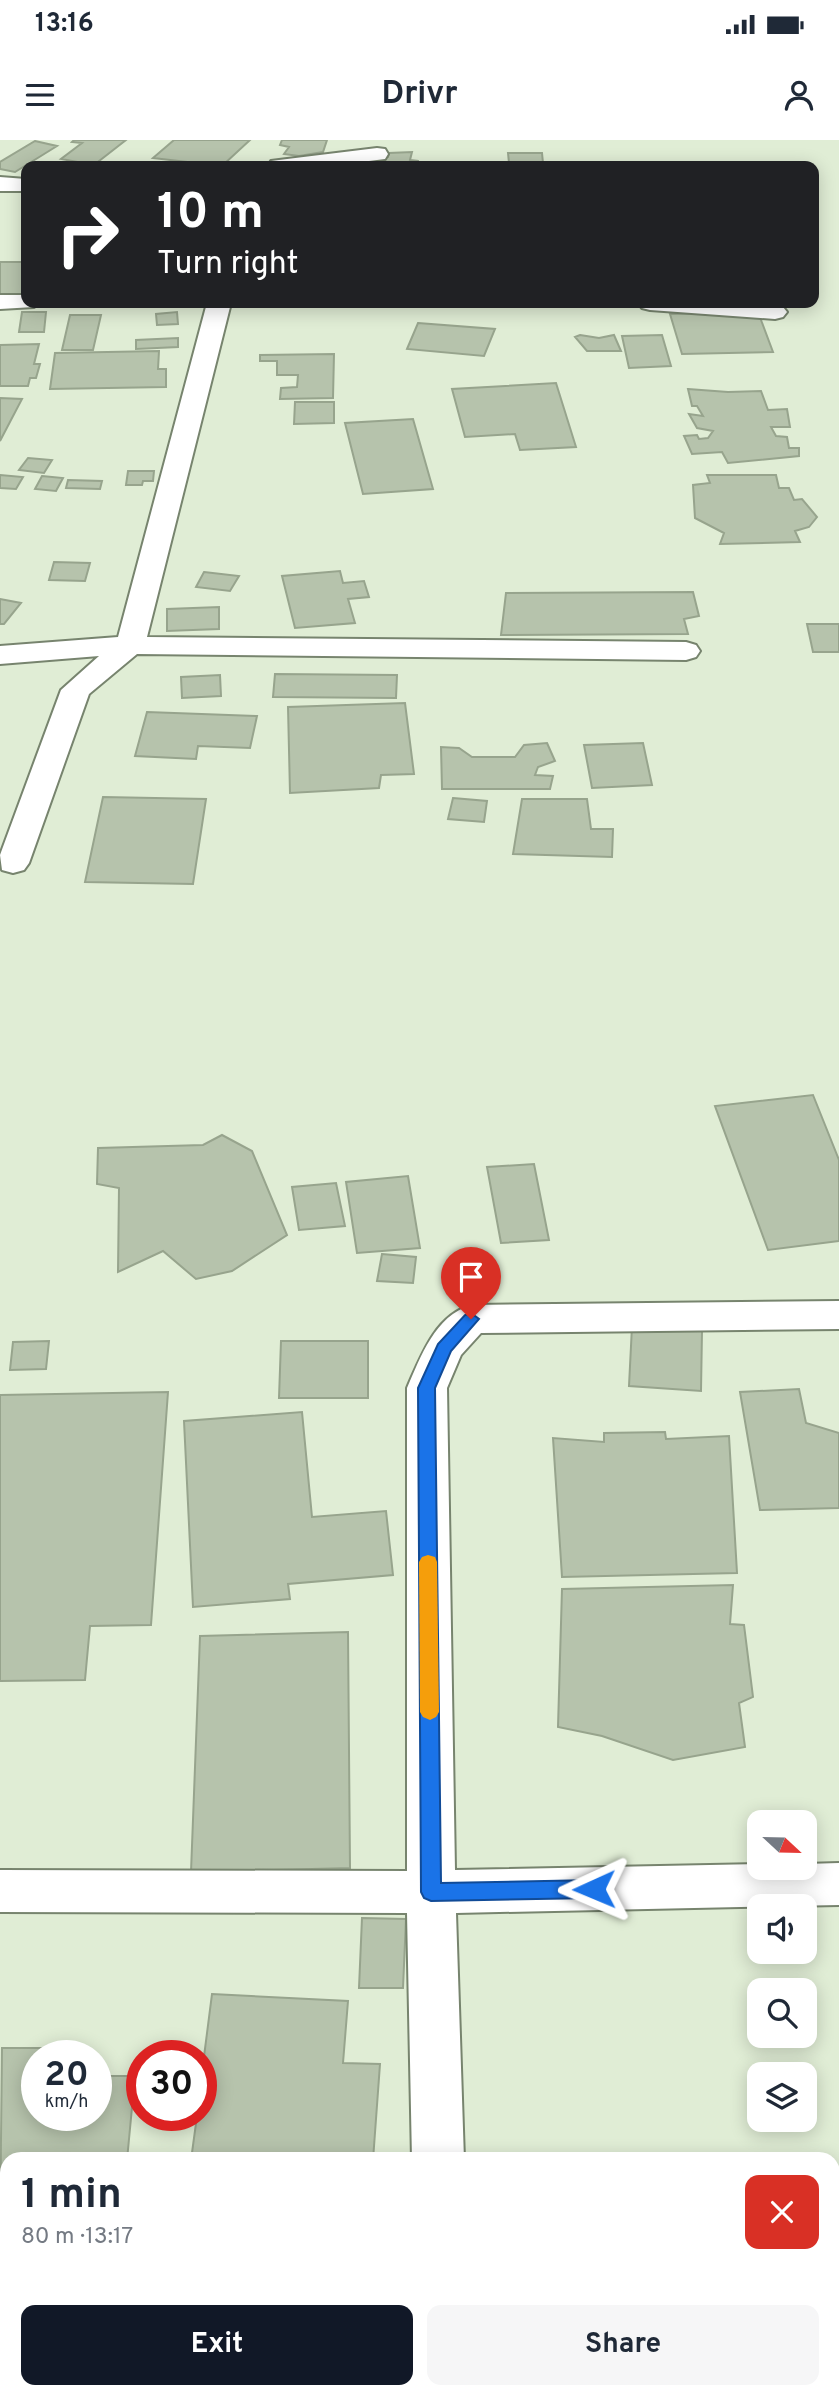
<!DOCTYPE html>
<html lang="en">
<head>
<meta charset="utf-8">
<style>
  body { margin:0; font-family:Overpass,sans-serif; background:#f6f6f7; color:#1f2937; height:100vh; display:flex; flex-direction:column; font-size:26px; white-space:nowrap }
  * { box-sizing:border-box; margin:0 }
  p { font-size:23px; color:#747a83 }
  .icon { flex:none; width:38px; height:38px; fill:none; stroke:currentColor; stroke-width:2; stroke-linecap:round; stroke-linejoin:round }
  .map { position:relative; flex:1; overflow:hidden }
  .panel { position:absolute; left:0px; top:2012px; width:840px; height:247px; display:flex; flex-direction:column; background:#fff; border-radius:21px 21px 0 0; box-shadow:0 4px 18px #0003 }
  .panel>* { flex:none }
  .top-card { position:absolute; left:21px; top:21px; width:798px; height:147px; border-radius:14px; box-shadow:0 4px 18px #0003; background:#202124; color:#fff; overflow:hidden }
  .needle { width:46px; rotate:112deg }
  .controls { position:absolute; left:747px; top:1670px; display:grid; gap:14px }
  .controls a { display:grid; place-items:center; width:70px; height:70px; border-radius:14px; background:#fff; box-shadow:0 4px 18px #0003; font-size:35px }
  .speed { position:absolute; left:21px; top:1900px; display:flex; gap:14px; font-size:35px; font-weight:700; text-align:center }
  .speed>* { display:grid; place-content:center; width:91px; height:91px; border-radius:50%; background:#fff; box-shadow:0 4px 18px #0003; line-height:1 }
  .speed small { font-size:18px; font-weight:400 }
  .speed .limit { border:10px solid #d22; background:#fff; color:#111 }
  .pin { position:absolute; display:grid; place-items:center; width:60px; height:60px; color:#fff; margin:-72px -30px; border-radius:50% 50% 50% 0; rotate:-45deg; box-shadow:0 0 7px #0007 }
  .pin .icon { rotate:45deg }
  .me { position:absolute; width:77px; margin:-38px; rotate:269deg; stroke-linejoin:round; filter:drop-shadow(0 0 5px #0008) }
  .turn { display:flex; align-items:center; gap:24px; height:147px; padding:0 21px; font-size:32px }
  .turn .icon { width:91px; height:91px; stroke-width:2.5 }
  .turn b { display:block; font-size:49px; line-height:60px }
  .round { display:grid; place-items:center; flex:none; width:74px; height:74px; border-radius:14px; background:#f6f6f7 }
  .summary { display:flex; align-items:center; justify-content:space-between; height:119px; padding:0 21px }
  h1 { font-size:42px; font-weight:700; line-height:52px }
  .action { display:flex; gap:14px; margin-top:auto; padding:14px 21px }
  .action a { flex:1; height:80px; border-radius:14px; background:#111827; color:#fff; font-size:28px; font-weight:700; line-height:80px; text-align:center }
  .action a+a { background:#f6f6f7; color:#1f2937 }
  .status { display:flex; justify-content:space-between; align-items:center; height:49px; padding:0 35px; background:#fff; direction:ltr }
  .status svg { height:19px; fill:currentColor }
  header { display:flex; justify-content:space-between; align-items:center; height:91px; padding:0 21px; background:#fff; font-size:32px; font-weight:700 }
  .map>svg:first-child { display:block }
  .building { fill:#b6c3ac; stroke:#97a48d; stroke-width:2 }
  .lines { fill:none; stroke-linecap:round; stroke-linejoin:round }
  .minor-casing { stroke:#77846e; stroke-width:4 }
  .minor { fill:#fff; fill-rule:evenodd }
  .route { fill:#1a73e8; stroke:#114b97; stroke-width:2 }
  .slow { fill:#f59e0b }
</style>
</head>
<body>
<div class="status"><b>13:16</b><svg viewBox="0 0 49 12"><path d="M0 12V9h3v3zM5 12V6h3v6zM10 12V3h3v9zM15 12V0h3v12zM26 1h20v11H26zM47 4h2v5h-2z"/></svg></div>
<header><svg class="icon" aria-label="menu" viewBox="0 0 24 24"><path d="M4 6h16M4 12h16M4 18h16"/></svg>Drivr<svg class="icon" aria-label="person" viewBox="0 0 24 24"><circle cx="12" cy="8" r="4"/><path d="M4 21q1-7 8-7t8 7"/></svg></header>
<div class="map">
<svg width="839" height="2258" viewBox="0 0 839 2258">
  <rect width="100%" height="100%" fill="#e0edd5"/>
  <path class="building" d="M74,0H126L94,25L61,19L82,3L72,2Z
    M174,0H250L222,26L153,18Z
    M282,0H327L323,12L299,16L284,14L289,7L280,5Z
    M35,1L57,6L15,32L0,29V22Z
    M412,12L410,20L418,21L419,26H361L360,19L388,17L389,13Z
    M508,13H542L543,23H509Z
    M0,122H26V160H0Z
    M22,172H46L44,192H19Z
    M177,172L178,184L157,185L156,174Z
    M758,172L773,212L682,214L670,174Z
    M70,175H101L93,210H62Z
    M418,183L495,189L484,216L407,209Z
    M580,195L599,198L614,195L621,211H587L575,197Z
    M662,195L671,226L629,228L622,196Z
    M178,198V207L136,209V200Z
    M39,204L34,224H40L36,238H30L28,246H0V205Z
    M159,211L158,229H166V247L50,249L55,213Z
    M334,214L333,258L280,259L281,248L297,247L298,235H277V221H260V215Z
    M556,243L576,307L520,310L515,294L465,297L452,249Z
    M688,249L728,252L761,251L768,270L787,269L790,287H771L776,296L787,297L789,308H799V316L728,323L722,312L692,314L684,296L697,295L699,299L708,298L713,291L697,288L689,274L703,276L697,266H692Z
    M0,258L22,259L0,301Z
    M295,262H334V283L294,284Z
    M413,279L433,349L363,354L345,283Z
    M28,318L52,320L44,333L19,330Z
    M128,331H154L153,341H143L142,345H126Z
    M0,335L23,337L16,349L0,348Z
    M707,335H776L779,348H789L794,360L802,359L817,377L809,387L795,391L800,402L720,404L724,393L695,378L693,345L710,343Z
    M42,336L63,338L56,351L35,349Z
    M68,340L102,341L100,349L66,348Z
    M54,422L90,423L85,441L49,440Z
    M340,431L343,443L364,441L369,457L348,459L355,483L295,488L282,436Z
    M204,432L239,436L230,451L196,447Z
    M693,452L699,476L684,479L688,494L501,495L506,453Z
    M0,459L21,463L4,484H0Z
    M219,467V489L167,491V469Z
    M807,484H839V512H813Z
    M275,534L397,535L396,558L273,557Z
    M220,535L221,556L182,558L181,537Z
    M405,563L414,634L381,635L379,648L290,653L288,567Z
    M147,572L257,576L250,608L198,606L196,619L135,616Z
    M547,603L555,621L538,627L535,635L553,636L550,649H442L441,607L459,608L472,617H515L524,605Z
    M643,603L652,645L592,648L584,605Z
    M103,657L206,659L193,744L85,742Z
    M453,658L487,661L484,682L448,679Z
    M522,659H587L591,689H613L612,717L513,714Z
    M813,955L839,1020V1101L768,1110L715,966Z
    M222,995L252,1011L287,1095L232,1131L196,1139L163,1111L118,1132L119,1048L97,1044L98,1008L203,1005Z
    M534,1024L549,1100L501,1103L487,1027Z
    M408,1036L420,1108L357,1113L346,1042Z
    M336,1043L345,1086L299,1090L292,1047Z
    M382,1114L416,1117L413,1143L377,1141Z
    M632,1186L702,1191L701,1251L629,1246Z
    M49,1201L46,1229L10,1230L13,1202Z
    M281,1201H368V1258H279Z
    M799,1249L806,1283L839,1293V1368L760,1370L740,1252Z
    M168,1252L151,1485L90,1486L85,1540L0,1541V1255Z
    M302,1272L312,1377L386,1371L393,1435L288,1444L290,1459L193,1467L184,1281Z
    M665,1292L666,1299L729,1296L737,1433L562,1437L553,1298L604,1302V1293Z
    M733,1445L730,1484L744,1485L753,1557L739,1563L745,1607L673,1620L602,1596L558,1587L562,1449Z
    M348,1492L350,1728L191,1732L200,1496Z
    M362,1778L406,1779L403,1848H359Z
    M212,1854L348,1861L343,1923L380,1924L373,2020H191L197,1976H201V1940Z
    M2,1908H45L44,1916H37V1976H96V1936H135L127,2020H7V2089H0Z
    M833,2244L835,2258H597L596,2252H833Z"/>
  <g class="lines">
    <defs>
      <path id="minor" d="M377,8L385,9L388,14L385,19L329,26H268L271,21L279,20Z
        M0,37L26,39V51H0Z
        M0,155H26V163H37L34,167L0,169Z
        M207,163H231L147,497L686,502L696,505L700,511L696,517L686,520L137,514L89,554L29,723L24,730L13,733L2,730L0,715L61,550L99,516L0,524V506L118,497Z
        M638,163C677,161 747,158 783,167L787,172L783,177L775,179L650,170L642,168Z
        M839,1161V1189L481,1193L461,1215L447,1248L455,1730L760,1724V1727H805V1724L839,1723V1765L456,1773L464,2020H412L407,1773L0,1772V1730L407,1731V1248C421,1216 435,1176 471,1165Z
        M416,2252H472L473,2258H417Z"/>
    </defs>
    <use href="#minor" class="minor-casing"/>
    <use href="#minor" class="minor"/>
  </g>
  <path class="route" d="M471,1173L479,1179L451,1211L435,1248L441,1743L594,1740L602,1743L604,1749L602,1755L594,1758L431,1761L424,1758L421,1752L418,1248L438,1204L465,1175Z"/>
  <path class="slow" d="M428,1415L435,1417L437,1422L439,1572L436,1577L430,1580L423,1577L420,1572L419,1422L422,1417Z"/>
</svg>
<div class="controls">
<a><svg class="needle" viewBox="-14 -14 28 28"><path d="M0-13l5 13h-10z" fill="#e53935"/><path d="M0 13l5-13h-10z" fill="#747a83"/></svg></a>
<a><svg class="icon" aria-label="sound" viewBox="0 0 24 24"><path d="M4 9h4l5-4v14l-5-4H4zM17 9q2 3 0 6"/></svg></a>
<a><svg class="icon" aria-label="search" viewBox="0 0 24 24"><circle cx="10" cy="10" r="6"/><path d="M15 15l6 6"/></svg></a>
<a><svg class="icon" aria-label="layers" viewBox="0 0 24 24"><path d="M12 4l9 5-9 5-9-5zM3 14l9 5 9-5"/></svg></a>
</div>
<div class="speed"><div>20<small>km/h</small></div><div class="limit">30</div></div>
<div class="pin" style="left:471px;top:1179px;background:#d93025"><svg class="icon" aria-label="arrive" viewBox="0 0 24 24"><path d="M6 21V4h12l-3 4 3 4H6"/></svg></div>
<svg class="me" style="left:594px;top:1749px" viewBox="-20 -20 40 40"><path d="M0-17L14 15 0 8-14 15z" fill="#1a73e8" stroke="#fff" stroke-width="4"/></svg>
<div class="top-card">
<div class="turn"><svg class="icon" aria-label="right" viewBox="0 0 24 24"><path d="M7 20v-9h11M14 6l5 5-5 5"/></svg><div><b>10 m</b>Turn right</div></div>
</div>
<section class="panel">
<div class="summary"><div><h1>1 min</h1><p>80 m · 13:17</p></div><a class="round" style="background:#d93025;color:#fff"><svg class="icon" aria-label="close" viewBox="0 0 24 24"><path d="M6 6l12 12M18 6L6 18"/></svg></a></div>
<div class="action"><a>Exit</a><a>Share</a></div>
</section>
</div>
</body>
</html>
